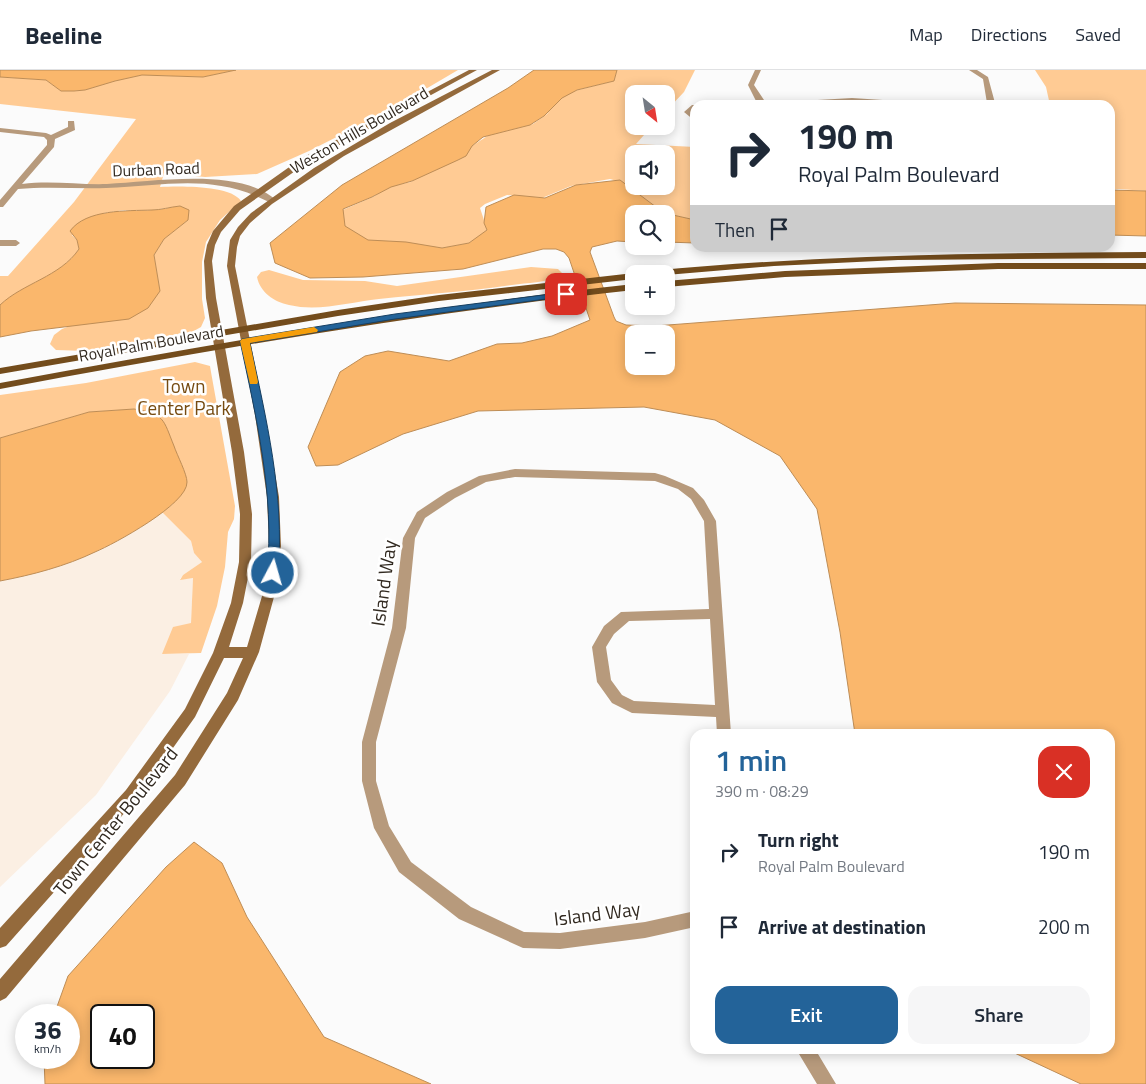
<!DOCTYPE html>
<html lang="en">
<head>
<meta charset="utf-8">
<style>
  body { margin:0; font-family:"Titillium Web",sans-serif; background:#f6f6f7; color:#1f2937; height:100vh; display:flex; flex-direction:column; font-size:19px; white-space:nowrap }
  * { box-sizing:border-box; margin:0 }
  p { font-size:16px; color:#747a83 }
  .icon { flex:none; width:28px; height:28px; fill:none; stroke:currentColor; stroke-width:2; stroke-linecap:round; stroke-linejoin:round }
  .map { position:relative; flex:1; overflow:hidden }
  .sheet { position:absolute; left:690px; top:659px; width:425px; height:325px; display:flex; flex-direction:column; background:#fff; border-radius:15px; box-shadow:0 2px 12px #0003 }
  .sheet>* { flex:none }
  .guide { position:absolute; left:690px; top:30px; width:425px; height:152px; border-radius:15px; box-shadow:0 2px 12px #0003; background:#fff; color:#1f2937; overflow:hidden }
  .needle { width:32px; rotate:150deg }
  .buttons { position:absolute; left:625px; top:15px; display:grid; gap:10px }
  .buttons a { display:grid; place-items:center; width:50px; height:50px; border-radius:10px; background:#fff; box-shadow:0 2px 12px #0003; font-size:25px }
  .speed { position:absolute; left:15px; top:934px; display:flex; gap:10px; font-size:25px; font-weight:700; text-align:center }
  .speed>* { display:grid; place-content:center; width:65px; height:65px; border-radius:50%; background:#fff; box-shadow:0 2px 12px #0003; line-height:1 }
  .speed small { font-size:12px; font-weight:400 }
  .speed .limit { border:2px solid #111; border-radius:8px; background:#fff; color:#111 }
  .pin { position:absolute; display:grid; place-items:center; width:42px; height:42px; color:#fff; margin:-21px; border-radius:10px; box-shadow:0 2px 8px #0006 }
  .me { position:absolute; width:55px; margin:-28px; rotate:6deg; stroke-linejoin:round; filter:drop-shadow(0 0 4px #0008) }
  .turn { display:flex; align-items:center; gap:18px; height:105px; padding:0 25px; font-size:22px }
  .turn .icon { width:65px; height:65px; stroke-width:2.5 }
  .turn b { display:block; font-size:35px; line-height:42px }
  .then { display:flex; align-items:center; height:48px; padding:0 25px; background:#0003; gap:10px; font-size:19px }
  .round { display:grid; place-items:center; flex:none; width:52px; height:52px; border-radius:15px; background:#f6f6f7 }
  .overview { display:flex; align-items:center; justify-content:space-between; height:85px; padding:0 25px }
  h1 { font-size:30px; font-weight:600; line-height:38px; color:#236399 }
  .action { display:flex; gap:10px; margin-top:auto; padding:10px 25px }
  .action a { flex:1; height:58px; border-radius:15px; background:#236399; color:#fff; font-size:20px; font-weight:600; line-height:58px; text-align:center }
  .action a+a { background:#f6f6f7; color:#1f2937 }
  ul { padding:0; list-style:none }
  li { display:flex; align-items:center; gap:15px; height:75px; padding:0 25px }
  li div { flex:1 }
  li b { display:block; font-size:19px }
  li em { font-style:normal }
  header { display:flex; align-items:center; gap:30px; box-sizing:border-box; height:70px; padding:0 25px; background:#fff; border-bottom:1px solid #e0e1e3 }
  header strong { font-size:24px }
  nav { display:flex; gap:28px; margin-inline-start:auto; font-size:18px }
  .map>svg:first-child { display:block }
  .built { fill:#fbefe3 }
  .green { fill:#ffcb94; fill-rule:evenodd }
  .water { fill:#fab76c; stroke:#be8d56; fill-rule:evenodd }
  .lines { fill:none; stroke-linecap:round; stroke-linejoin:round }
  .street { fill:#b79a7c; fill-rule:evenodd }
  .secondary { fill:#946a3c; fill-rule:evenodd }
  .primary { fill:#734c1c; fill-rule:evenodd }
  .route { fill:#236399; stroke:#174063 }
  .slow { fill:#f59e0b }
  .labels { text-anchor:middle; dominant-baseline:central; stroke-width:5; stroke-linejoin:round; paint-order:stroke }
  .far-street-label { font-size:16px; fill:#322a21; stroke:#fff }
  .park-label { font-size:19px; fill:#764b11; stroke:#fff }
  .street-label { font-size:19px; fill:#322a21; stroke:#fff }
</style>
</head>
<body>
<header>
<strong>Beeline</strong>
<nav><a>Map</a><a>Directions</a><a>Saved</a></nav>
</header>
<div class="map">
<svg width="1146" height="1014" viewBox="0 0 1146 1014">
  <rect width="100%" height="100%" fill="#fbfbfb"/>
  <path class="built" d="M162,442L191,471L194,483L202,492L183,505L180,509L193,508L191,554L162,584H189L170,621L96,725L0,817V511L27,506L125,466Z"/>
  <path class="green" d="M236,0H458L390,40L309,81L257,104L205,107L164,103L160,117C178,116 231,115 241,131L220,150L206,172L202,192V229L205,248L201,257L192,262L87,281L56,280L50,274L54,265L62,259L160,221L154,185L164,169L188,150L180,136L153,140H124L104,143L72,165L77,170L79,179C60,207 24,213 0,235V206H8L74,132L136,49L0,34V7L46,10L61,21H74L85,20L114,11L142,5L203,7Z
    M617,0H695L684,22L666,41V24H634V56H652L636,74L695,77V150L664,143L624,113L610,109L571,116L542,128L507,125L485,134L480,138L487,159L485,163L469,173L442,178L371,172L344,159L338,142L375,126L387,117L411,112L418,107L446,93L458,90L463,86L464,81L489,65L533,54L547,44L557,31L570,22L614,11ZM634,84H666V116H634Z
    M1035,0H1146V121L1119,119L1110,120V35H1050L1046,17Z
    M531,197L558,199L562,203L561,207C545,212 528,213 512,215C468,222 424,224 379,229C350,232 319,242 289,235C274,232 260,222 257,207L261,202L269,200L303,210L365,211L397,216Z
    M195,292L210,296L211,302L235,436L234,449L228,462L225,497L217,536L201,583L162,584L173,557L191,553L193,508L180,510L183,505L202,492L194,483L191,471L162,442L173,434L134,339L89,342L0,368V325L86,313Z"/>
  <path class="water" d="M0,0H236L203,7L142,5L115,11L85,20L74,21H61L46,10L0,7Z
    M534,0H617L614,11L577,20L562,28L544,46L530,55L483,67L472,76L466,86L458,90L412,111L391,117L372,127L343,139L345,156L368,170L406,172L442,178L469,173L487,160L484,153L486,137L514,125L545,128L576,115L620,110L664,143L695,150V173L666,172V144H634V172L617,171L592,177L590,182L614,247L616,251L626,255L655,256L955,233L1146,235V1014H1081L1006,979H1110V664H855L840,562L817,439L780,386L715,350L644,337L478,341L403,364L338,395L316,396L308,377L340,302L365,286L388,281L449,291L497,274L522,273L552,266L590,250L569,188L564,182L556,179H543L463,199L363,207L310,208L275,193L270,173L342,115L508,18ZM634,264H666V296H634Z
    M1110,120L1146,121V166L1110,165Z
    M180,136L189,140L188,150L164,169L154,185L160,221L148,238L129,249L31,261L0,267V235C23,213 60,207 79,179L77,170L70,161C86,139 127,141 152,140C161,140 170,137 180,136Z
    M134,339C165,344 163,349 174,376C177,385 187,404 187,412C188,434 114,474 95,482C66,496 32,505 0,511V368L89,342Z
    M194,772L222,793L247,847L324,967L431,1014H45L44,988H69V945H54L68,906L166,797ZM101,945H144V988H101Z"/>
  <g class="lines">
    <path class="street" d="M755,0H761L754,15L766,33L852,28L929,33L933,35L852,32L758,35L748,15Z
      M969,0H977L988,7L995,33L993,35H985L987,33L983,9Z
      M692,35H696L695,40L692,42L695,45V51L684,42Z
      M68,51H74L75,60L55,69L54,77L22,114C51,110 79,115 107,114C153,112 240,97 276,130L269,132C212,103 167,116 106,118C77,119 47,116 18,119L3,137H0V130L47,75V70L44,67L0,62V58L46,63L51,65L68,57Z
      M0,170H16L20,173L16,176H0Z
      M515,399L655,403L665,406L693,418L704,430L716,451L731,664H717L716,647L632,643L612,633L597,612L592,577L604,556L621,542L709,539L704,451L691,429L678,419L655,411L515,407L486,412L455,428L425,448L415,468L406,558L376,672V711L389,756L411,792L471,837L524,862L560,863L645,852L695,841V857L645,868L560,879L523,878L459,849L399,802L374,758L362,711V672L392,558L403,468L417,442L447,422L479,406ZM710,549L715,635L634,631L622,625L611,610L606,577L614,564L629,551Z
      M796,979H815L836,1014H817Z"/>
    <path class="secondary" d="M469,0H477L308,92L240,140L221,162L215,175L212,191L216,228L244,382L252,444L251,492L243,533L229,577H247L265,516L269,476L267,427L255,345L227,196L230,170L238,157L251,143L314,98L390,53L492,0H500L344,86L272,134L250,153L240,166L237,177L235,196L265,345L279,427L281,476L277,516L259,582L238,630L185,715L6,928L0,931V909L175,705L227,623L243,588H224L195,647L136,730L6,876L0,878V858L126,720L185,639L213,583L231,533L239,492L240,444L232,382L206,228L204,191L207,175L213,161L234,136L302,88Z"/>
    <path class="primary" d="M1146,182V188L898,190L774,196L666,205L647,204L651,201C816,185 981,183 1146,182Z
      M998,193H1146V199H998L785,207L666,217V211L785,201Z
      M634,203L636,204H634V209L439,231L338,246L0,304V298L338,240L439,225Z
      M634,214V220C421,243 210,280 0,319V313C211,274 421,237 634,214Z"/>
  </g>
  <path class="route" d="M566,222L570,224L569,226L395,249L250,273C266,348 285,426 278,503L277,506H269L267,503C275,425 256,347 240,271L242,269L395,244Z"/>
  <path class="slow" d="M314,257L318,260L317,262L250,273L258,312L257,314H250L240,271L242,269Z"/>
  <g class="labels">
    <g class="far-street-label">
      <text transform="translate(359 60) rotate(-30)">Weston Hills Boulevard</text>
      <text transform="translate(156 99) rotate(-2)">Durban Road</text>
      <text transform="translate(151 273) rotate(-10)">Royal Palm Boulevard</text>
    </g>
    <g class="park-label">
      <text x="184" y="315">Town<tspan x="184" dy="22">Center Park</tspan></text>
    </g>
    <g class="street-label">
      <text transform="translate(383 513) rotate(-82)">Island Way</text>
      <text transform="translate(115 751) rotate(-51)">Town Center Boulevard</text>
      <text transform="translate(597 843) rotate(-7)">Island Way</text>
    </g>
  </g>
</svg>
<div class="buttons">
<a><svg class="needle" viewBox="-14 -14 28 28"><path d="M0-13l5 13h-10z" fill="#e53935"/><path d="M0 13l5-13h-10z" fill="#747a83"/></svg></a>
<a><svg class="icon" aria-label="sound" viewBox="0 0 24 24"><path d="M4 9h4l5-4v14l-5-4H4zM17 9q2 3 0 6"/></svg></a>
<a><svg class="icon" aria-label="search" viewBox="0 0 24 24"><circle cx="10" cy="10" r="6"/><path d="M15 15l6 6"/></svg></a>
<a>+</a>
<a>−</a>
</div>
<div class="speed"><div>36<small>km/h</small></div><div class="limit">40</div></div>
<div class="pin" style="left:566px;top:224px;background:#d93025"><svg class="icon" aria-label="arrive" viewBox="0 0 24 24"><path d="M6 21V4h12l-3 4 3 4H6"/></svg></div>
<svg class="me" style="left:273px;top:503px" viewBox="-20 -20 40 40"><circle r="17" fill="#236399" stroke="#fff" stroke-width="3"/><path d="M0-11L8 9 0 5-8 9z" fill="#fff"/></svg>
<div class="guide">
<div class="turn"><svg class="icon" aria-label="right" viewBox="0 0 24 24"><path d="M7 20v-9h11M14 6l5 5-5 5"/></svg><div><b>190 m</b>Royal Palm Boulevard</div></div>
<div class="then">Then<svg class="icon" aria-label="arrive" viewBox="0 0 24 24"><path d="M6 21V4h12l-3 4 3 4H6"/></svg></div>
</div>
<section class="sheet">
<div class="overview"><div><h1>1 min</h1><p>390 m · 08:29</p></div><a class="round" style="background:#d93025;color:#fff"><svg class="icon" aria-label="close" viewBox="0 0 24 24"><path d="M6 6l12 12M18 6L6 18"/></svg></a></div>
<ul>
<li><svg class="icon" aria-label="right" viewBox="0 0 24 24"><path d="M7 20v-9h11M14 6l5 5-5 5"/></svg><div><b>Turn right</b><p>Royal Palm Boulevard</p></div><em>190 m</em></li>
<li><svg class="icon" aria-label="arrive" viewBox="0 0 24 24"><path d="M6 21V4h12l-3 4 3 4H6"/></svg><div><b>Arrive at destination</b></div><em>200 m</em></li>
</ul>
<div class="action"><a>Exit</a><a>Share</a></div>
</section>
</div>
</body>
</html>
